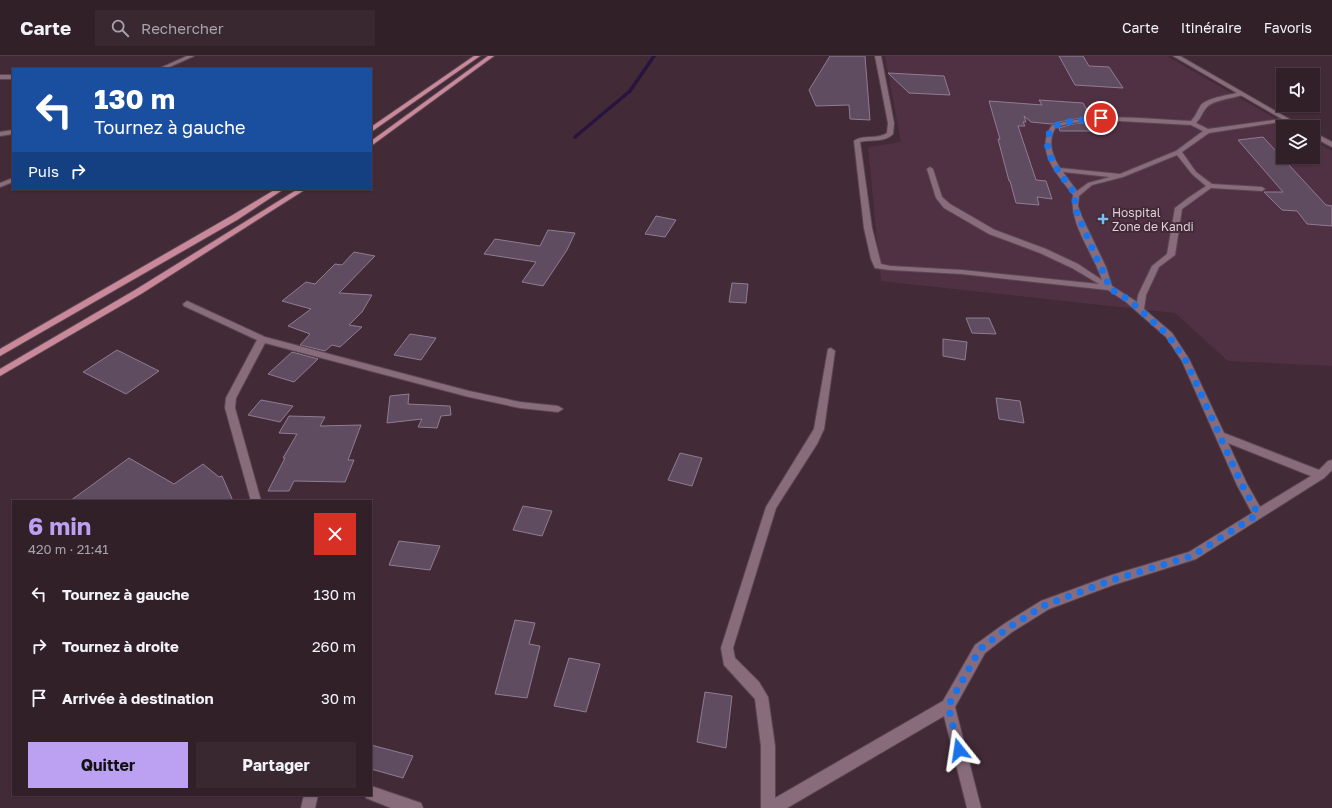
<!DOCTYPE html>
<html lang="fr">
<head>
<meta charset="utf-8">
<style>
  body { margin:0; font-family:"Golos Text",sans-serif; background:#3a2831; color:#f1f3f6; height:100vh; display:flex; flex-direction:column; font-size:15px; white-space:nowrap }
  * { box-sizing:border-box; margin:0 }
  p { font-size:13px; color:#a8a3a8 }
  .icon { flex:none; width:22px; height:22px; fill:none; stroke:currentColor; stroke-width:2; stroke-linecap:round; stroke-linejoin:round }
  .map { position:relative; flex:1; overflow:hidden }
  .side { position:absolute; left:12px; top:444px; width:360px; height:296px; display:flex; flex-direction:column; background:#322029; border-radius:0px; box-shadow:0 1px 3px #0004,0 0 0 1px #4d3e46 }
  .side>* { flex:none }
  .banner { position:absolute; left:12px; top:12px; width:360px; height:122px; border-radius:0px; box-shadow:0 1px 3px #0004,0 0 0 1px #4d3e46; background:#1a4fa0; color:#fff; overflow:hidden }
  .controls { position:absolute; left:1276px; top:12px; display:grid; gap:8px }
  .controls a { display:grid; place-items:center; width:44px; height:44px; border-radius:0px; background:#322029; box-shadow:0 1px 3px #0004,0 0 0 1px #4d3e46; font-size:20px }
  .pin { position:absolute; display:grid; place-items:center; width:34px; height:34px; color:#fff; margin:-17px; border:2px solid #fff; border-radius:50%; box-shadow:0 1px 4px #0007 }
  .me { position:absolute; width:44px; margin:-22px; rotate:345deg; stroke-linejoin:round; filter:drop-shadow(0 0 3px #0008) }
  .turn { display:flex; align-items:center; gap:14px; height:84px; padding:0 16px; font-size:18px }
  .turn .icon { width:52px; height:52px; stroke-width:2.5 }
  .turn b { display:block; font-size:28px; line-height:34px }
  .then { display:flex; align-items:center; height:38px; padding:0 16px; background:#0003; gap:8px; font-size:15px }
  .round { display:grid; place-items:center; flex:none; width:42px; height:42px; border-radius:0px; background:#3a2831 }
  .summary { display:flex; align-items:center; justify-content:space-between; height:68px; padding:0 16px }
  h1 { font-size:24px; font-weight:700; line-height:30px; color:#bca0f2 }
  .button { display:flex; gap:8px; margin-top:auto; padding:8px 16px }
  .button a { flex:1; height:46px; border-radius:0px; background:#bca0f2; color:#111; font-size:16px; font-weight:700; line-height:46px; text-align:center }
  .button a+a { background:#3a2831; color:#f1f3f6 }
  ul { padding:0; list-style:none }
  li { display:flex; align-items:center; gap:12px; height:52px; padding:0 16px }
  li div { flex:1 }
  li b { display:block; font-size:15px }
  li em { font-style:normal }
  header { display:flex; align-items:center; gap:24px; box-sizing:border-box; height:56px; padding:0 20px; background:#322029; border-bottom:1px solid #4d3e46 }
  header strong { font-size:19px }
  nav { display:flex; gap:22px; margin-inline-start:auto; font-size:14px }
  .search { width:280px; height:36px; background:#3a2831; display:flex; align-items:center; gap:10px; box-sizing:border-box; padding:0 14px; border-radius:0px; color:#a8a3a8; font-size:15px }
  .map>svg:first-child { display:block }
  .built { fill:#503143 }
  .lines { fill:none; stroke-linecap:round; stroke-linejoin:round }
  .stream { stroke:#29143f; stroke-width:3.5 }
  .building { fill:#604c61; stroke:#917b92 }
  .service-casing { stroke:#5b4752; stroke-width:2 }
  .minor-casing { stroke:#5b4752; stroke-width:2 }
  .tertiary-casing { stroke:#5b4752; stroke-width:2 }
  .primary-casing { stroke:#5b4752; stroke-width:2 }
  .service { fill:#896c7b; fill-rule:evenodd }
  .minor { fill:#896c7b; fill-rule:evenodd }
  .tertiary { fill:#896c7b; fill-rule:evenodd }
  .primary { fill:#c9899a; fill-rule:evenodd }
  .route { stroke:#1a73e8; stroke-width:7; stroke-dasharray:0 12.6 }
  .poi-dot { fill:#74c0f6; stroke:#422a37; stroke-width:1.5 }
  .labels { text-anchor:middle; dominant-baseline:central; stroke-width:4; stroke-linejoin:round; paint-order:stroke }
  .far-poi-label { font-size:12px; fill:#dfcfd7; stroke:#422a37; text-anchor:start }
</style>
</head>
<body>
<header>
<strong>Carte</strong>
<div class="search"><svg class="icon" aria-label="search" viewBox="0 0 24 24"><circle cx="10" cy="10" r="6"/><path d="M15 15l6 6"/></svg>Rechercher</div>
<nav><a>Carte</a><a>Itinéraire</a><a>Favoris</a></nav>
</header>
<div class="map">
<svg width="1332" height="752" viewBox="0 0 1332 752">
  <rect width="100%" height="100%" fill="#422a37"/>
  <path class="built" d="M885,0H1167L1290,71H1283V101H1313V84L1332,95V310L1228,305L1175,257L881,225L868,91L901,86Z"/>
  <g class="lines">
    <path class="stream" d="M575,81L630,35L654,0"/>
  </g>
  <path class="building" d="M830,0H865L870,64L850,63L849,49L816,50L809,34Z
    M1059,0H1083L1089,10L1109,11L1123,32L1075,29Z
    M888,17L944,20L950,39L909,37Z
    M1039,44L1083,47L1091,61L1069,64L1051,68L1031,66L1024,60L1026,66H1023L1025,70H1018L1036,124L1046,125L1052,143L1037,141L1039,149L1016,147L1010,125H1009L998,83H1000L989,45L1042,49Z
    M1094,66L1101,75H1060L1059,72L1072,68Z
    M1263,81L1326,149L1332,150V170L1307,168L1297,155L1282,154L1264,136H1283L1238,84Z
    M656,160L676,164L665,181L645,178Z
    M548,174L575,177L567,194L543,230L522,226L536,206L484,198L495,183L540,190Z
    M354,196L375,200L339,237L372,239L362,256L349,269L362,271L340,291L332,289L325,295L300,289L310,278L288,270L311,253L282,245L306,226L315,228L335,208L342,209Z
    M732,227L748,228L746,247L729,246Z
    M966,262H989L996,278L972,277Z
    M410,278L436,282L421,304L394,299Z
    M943,283L967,286L965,304L943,300Z
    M117,294L159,315L126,338L83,316Z
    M292,296L318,303L294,326L268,318Z
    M409,338L408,348L450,350L451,359L441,360L437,372L418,371L422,363L387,367L390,340Z
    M996,342L1020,345L1024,367L999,363Z
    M261,344L293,350L280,366L248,359Z
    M289,360L325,361L320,370L361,369L348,404H354L345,426L294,425L289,435H268L285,402H283L297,378L279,377Z
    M680,397L702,402L692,430L668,424Z
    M129,402L174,428L203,408L219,421L222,420L233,445H70Z
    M523,450L552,455L542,480L513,474Z
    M399,485L440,490L430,514L389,509Z
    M515,564L535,567L529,588L540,590L527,642L495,638Z
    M569,602L600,608L586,656L554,650Z
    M705,636L732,640L726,692L697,686Z
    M371,689L413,700L403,722L371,713Z"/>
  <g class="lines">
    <defs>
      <path id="service" d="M187,0H194L165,13H158Z
        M0,19H13V23H0Z
        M13,74V78L0,80V76Z
        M13,122V126L0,131V127Z"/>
      <path id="minor" d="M875,0H881L894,67L893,78C884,87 871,83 860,86L872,172L881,208L890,210L962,214L1099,228L1072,212L1040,197L989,178L944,152L936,142L927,113L930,111L933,113L942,141L950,148L995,174L1046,193L1078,208L1102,224C1093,196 1069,169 1073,139C1057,118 1034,95 1052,69C1098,56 1144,63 1191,65C1196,60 1197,55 1201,49C1209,41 1230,39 1241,36L1243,37V39C1233,42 1214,44 1207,51C1202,56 1202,61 1196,67L1208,73L1288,62V64L1286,65L1209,77L1182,96L1196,116L1212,128L1262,131L1265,133L1262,135L1211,132L1182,153L1175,199L1159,211L1146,239L1144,253L1172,277L1189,303L1224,377L1319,414L1328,405L1332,404V414L1324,422L1196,503L1113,529L1049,553L1012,576L985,597L955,651L981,752H967L944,660L787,752H761V690L755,643L724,609L721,592L766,451L814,373L828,293L831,292L835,295L824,373L817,388L776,452L733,592L735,602L759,626L768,641L775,690V742L943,645L975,589L1004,568L1041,545L1112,519L1189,496L1252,457L1237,429L1182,305L1166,281L1126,246L1108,234L962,218L890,214L875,212L871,203L864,172L854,85C863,78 877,84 887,77L888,67ZM1101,64L1191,69L1203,75L1176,95L1120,118L1060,112C1052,99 1047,85 1056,71L1072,67ZM1177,99L1192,118L1206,130L1188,142L1175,152L1167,198L1152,210L1138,239L1137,246L1112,230L1106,211L1082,161L1078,150L1079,140L1092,129L1123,121ZM1063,116L1110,121L1088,127L1077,135ZM1228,387L1311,420L1260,451L1247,428Z
        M187,245L265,281L469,335L520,346L558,350L563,353L558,356L520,352L469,341L265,287L236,342L235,352L261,445H251L225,352L226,342L257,284L184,250L183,248Z
        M371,730L421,747L423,752H391L366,742L365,739H371Z
        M304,739H318L315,752H301Z"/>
      <path id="tertiary" d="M1173,0H1180L1303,71H1296Z
        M1313,76L1332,86V91L1313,81Z"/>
      <path id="primary" d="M474,0H480L371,76V71Z
        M488,0H494L371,90V85Z
        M276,133H284L237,164L0,300V293L231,160Z
        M298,133H306L141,238L0,320V313L135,234Z"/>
    </defs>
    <use href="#service" class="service-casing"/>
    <use href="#minor" class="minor-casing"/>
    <use href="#tertiary" class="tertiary-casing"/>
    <use href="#primary" class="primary-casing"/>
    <use href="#service" class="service"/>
    <use href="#minor" class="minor"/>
    <use href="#tertiary" class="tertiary"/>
    <use href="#primary" class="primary"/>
  </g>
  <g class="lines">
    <path class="route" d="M959,694L948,650L980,593L1008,572L1045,549L1112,524L1192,500L1258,458L1242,429L1186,305L1168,279L1129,244L1109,232L1106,220L1099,208L1074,150L1076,139C1065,123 1044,102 1048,81C1049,77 1052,73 1054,70L1072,65L1101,62"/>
  </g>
  <path class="poi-dot" d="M1101 157h4v4h4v4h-4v4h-4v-4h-4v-4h4z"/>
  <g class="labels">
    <g class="far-poi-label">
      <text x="1112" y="156">Hospital<tspan x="1112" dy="14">Zone de Kandi</tspan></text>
    </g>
  </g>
</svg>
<div class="controls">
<a><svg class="icon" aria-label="sound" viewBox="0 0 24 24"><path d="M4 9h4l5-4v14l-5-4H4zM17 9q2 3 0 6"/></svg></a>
<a><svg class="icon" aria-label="layers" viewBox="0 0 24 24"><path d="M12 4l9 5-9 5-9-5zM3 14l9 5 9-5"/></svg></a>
</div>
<div class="pin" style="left:1101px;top:62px;background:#d93025"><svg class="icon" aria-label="arrive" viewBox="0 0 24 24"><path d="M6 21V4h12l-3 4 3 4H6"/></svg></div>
<svg class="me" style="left:959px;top:694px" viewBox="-20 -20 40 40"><path d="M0-17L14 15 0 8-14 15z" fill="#1a73e8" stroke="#fff" stroke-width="4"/></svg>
<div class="banner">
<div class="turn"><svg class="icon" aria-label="left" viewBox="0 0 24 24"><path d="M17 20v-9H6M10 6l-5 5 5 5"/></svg><div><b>130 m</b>Tournez à gauche</div></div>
<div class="then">Puis<svg class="icon" aria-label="right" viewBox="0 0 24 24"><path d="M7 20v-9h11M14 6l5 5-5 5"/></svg></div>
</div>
<section class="side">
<div class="summary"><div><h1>6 min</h1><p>420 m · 21:41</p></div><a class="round" style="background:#d93025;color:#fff"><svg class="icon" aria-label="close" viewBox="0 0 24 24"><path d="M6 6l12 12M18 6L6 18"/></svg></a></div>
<ul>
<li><svg class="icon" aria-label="left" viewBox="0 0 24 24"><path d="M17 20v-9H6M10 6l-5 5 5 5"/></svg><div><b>Tournez à gauche</b></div><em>130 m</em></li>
<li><svg class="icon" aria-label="right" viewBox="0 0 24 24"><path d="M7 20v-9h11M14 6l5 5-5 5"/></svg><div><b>Tournez à droite</b></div><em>260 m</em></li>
<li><svg class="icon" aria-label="arrive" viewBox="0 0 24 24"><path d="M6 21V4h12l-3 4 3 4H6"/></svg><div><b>Arrivée à destination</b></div><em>30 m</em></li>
</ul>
<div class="button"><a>Quitter</a><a>Partager</a></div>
</section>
</div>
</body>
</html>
